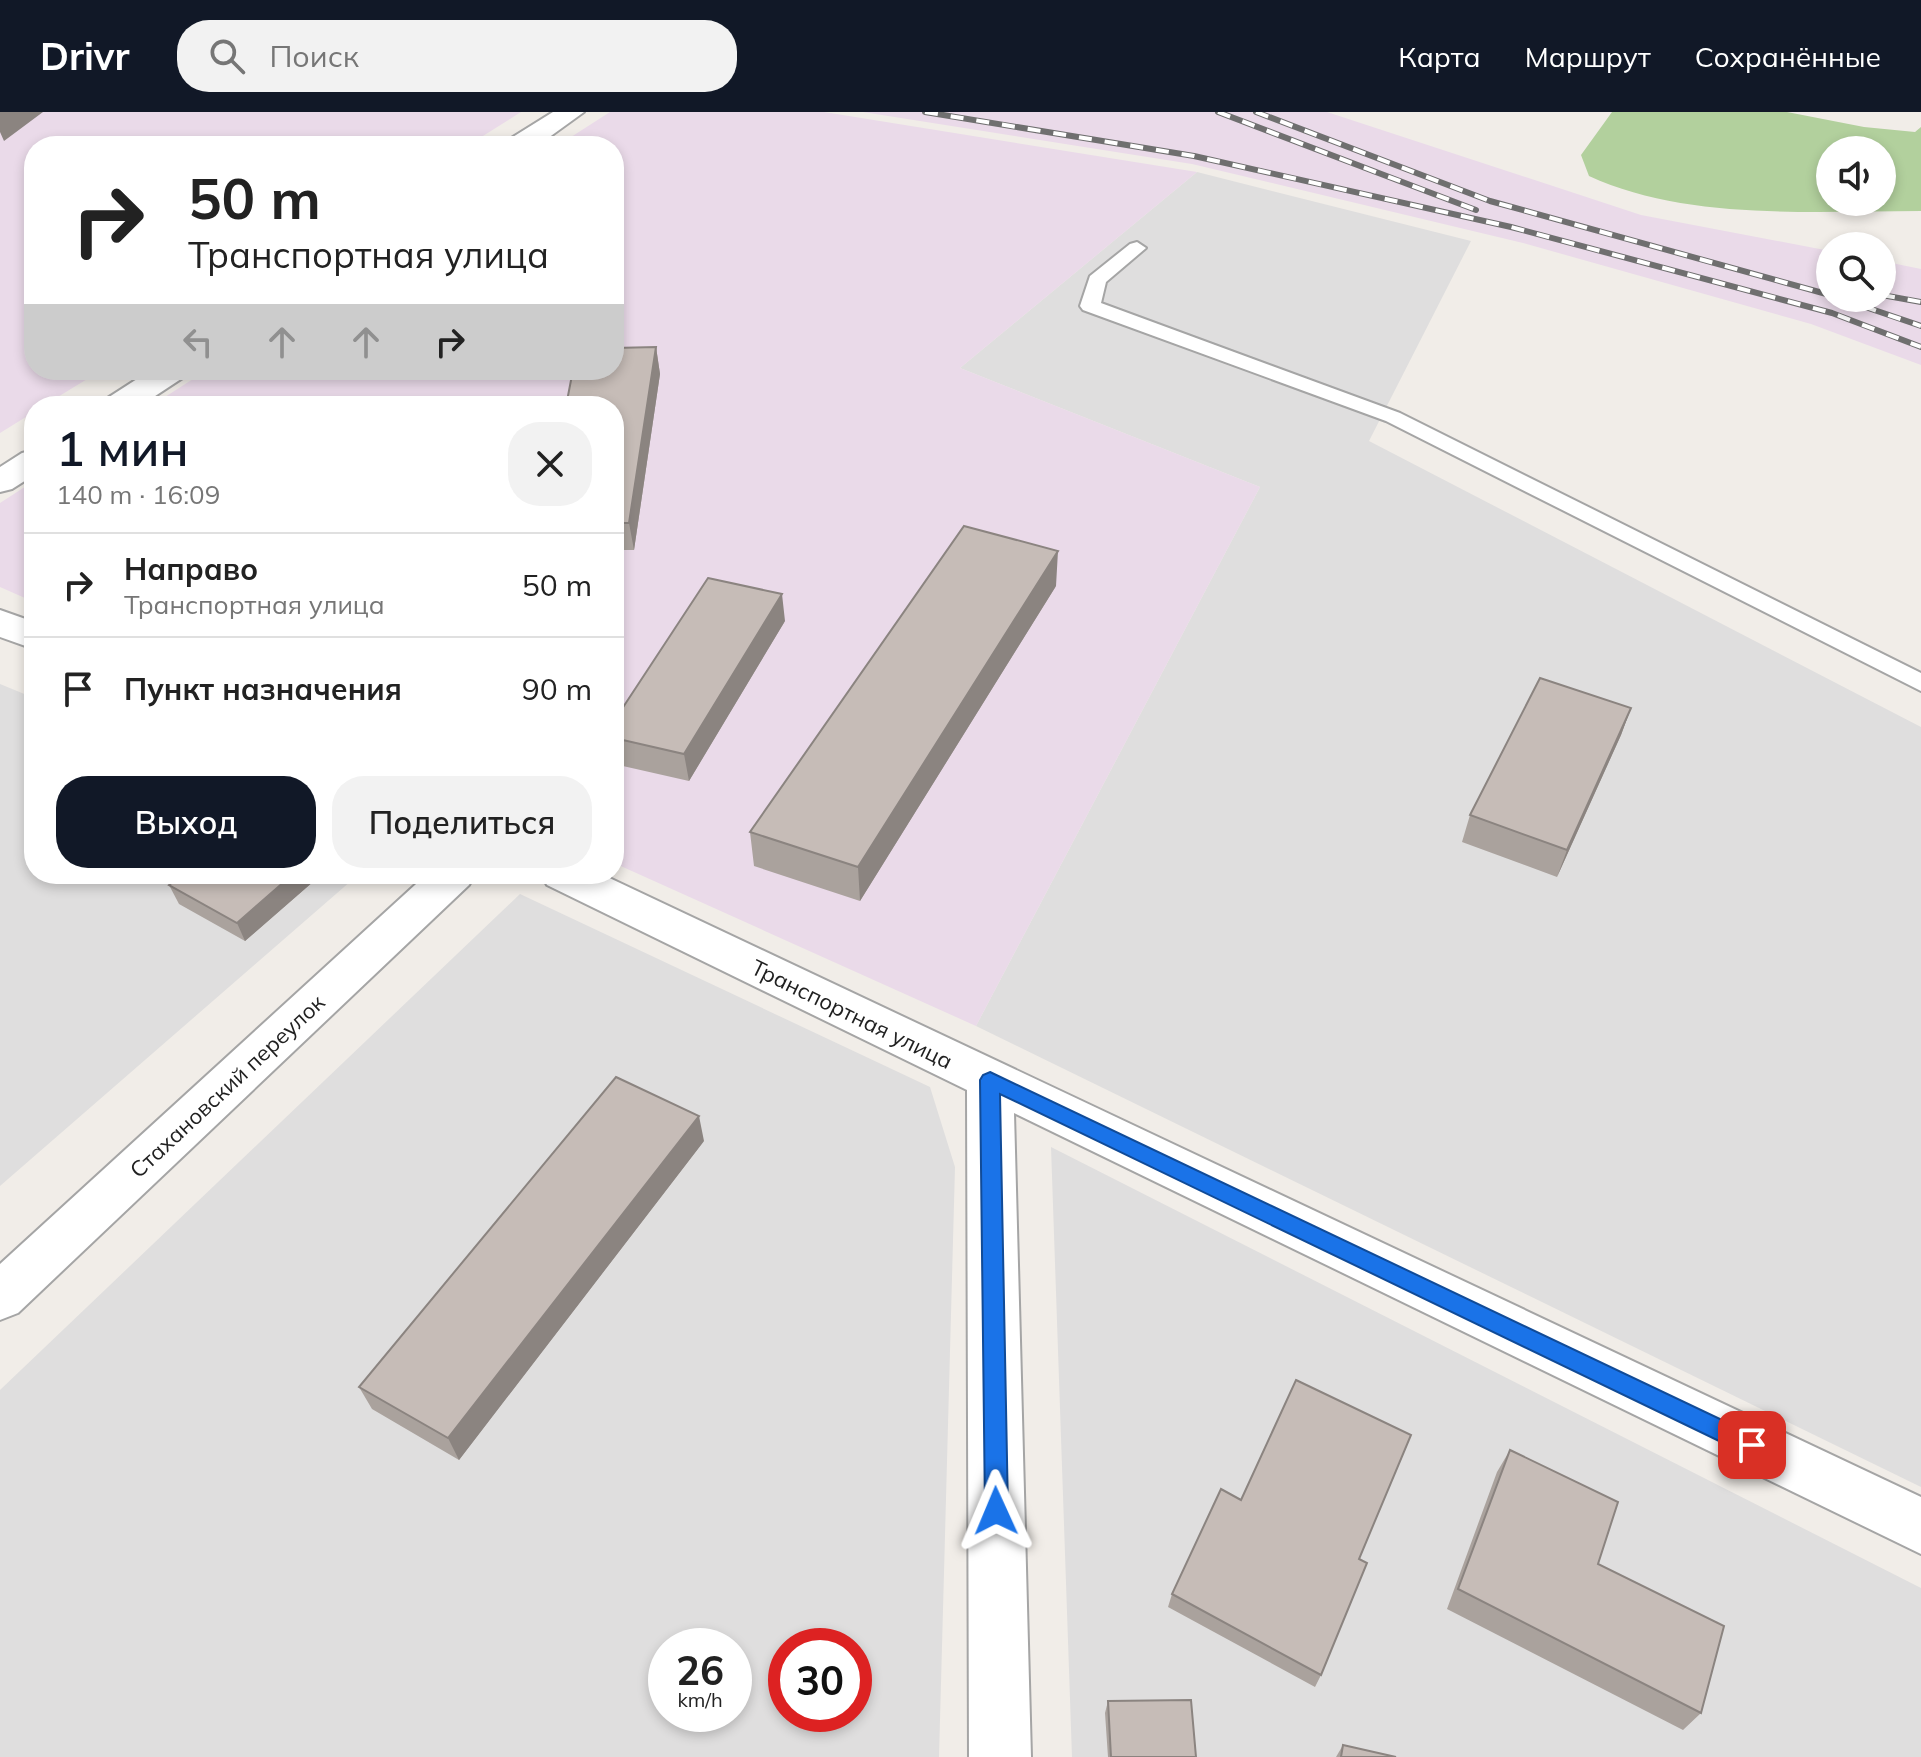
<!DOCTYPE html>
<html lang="ru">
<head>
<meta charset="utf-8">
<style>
  body { margin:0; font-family:Mulish,sans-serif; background:#f2f2f2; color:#222; height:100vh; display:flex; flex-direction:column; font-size:30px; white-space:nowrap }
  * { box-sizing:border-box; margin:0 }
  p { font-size:26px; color:#767676 }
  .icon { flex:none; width:44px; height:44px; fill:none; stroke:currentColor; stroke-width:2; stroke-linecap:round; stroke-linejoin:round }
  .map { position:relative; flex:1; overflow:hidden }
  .side { position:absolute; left:24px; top:284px; width:600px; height:488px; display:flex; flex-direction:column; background:#fff; border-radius:32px; box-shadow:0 4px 12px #0003 }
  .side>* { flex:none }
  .top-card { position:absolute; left:24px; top:24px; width:600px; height:244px; border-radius:32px; box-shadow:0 4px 12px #0003; background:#fff; color:#222; overflow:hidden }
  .controls { position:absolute; left:1816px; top:24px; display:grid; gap:16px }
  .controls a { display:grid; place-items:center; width:80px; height:80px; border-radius:50%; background:#fff; box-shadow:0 4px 12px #0003; font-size:40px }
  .speed { position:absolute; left:648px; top:1516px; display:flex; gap:16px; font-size:40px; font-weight:700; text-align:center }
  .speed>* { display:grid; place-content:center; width:104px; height:104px; border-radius:50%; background:#fff; box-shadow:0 4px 12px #0003; line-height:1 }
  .speed small { font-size:20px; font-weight:400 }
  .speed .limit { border:12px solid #d22; background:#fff; color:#111 }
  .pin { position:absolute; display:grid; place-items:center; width:68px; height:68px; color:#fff; margin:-34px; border-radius:16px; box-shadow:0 4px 12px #0006 }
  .me { position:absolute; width:88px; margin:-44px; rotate:359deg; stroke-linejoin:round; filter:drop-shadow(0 0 6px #0008) }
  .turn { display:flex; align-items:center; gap:28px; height:168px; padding:0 32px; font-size:36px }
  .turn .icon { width:104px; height:104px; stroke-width:2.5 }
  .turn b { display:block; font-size:56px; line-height:68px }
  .lanes { display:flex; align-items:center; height:76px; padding:0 32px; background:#0003; justify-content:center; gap:40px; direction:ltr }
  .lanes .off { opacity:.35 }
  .round { display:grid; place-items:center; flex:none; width:84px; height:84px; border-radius:32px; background:#f2f2f2 }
  .overview { display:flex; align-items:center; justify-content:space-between; height:136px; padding:0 32px }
  h1 { font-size:48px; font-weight:600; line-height:60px; color:#111827 }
  .cta { display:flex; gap:16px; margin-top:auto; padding:16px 32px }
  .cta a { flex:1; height:92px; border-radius:32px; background:#111827; color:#fff; font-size:32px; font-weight:600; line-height:92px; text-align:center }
  .cta a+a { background:#f2f2f2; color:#222 }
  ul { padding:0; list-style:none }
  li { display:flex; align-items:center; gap:24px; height:104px; padding:0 32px; border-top:2px solid #e0e0e0 }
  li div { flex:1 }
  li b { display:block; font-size:30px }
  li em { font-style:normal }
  header { display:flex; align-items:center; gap:48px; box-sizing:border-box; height:112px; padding:0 40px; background:#111827; color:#fff }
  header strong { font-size:38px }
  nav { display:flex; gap:44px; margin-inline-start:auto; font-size:28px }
  .search { width:560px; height:72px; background:#f2f2f2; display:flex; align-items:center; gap:20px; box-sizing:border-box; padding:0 28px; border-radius:32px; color:#767676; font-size:30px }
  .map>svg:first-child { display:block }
  .residential { fill:#dfdede; fill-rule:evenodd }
  .industrial { fill:#eadae9 }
  .forest { fill:#b2d09d; fill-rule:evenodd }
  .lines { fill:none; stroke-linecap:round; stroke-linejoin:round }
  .lane-casing { stroke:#a5a5a5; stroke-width:4 }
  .street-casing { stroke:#a5a5a5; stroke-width:4 }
  .lane { fill:#fff; fill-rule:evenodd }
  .street { fill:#fff; fill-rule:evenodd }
  .rail-casing { stroke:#6f6f6f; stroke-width:6 }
  .rail { stroke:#fff; stroke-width:4; stroke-dasharray:13; stroke-linecap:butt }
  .wall { fill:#aaa29d }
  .shaded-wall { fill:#8b8480 }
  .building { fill:#c6bcb7; stroke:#8b8480; stroke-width:2 }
  .route { fill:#1a73e8; stroke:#114b97; stroke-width:2 }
  .labels { text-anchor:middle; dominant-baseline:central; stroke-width:8; stroke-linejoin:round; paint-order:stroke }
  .street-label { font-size:22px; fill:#212121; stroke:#fff }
</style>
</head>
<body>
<header>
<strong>Drivr</strong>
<div class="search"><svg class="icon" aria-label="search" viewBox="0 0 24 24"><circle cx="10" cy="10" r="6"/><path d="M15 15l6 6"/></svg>Поиск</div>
<nav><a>Карта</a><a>Маршрут</a><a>Сохранённые</a></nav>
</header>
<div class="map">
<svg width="1921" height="1645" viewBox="0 0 1921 1645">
  <rect width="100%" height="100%" fill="#f1ede8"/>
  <path class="residential" d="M1197,60L1471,129L1369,329L1921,615V1375L976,914L1260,375L960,256Z
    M0,572L34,586V762H359L0,1074Z
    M520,782L930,975L955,1055L939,1645H0V1278ZM666,1534H734V1602H666ZM786,1534H854V1602H786Z
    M1051,1035L1921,1476V1645H1072Z"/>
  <path class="industrial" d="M0,0H521L467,34H34V258H102L43,294H34V300L0,321Z
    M610,0H824L1197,60L960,256L1260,375L976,914L614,751V294H151L207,258H614V34H557Z
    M863,0H1327L1641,103L1830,139V186H1882V149L1921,157V253L1811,212L1523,131L1192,52Z
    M34,369V490L0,475V391Z"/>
  <path class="forest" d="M1612,0H1787L1864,15L1915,20L1921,15V99C1815,99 1686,109 1589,64L1581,43ZM1830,38H1882V90H1830Z"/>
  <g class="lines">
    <defs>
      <path id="lane" d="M1137,130L1146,136L1106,170L1101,191L1400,301L1921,561V579L1386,309L1083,198L1080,194L1090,164L1130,132Z"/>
      <path id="street" d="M553,0H584L537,34H504L508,28Z
        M151,258H189L184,265L140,294H102L106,287Z
        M34,338V363L12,377L0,380V355L22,341Z
        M0,498L34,510V537L0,525Z
        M427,762H475L469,773L18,1201L0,1208V1152Z
        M541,762H601L1921,1385V1442L1014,1001L1031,1645H969L967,978L547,773Z"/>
    </defs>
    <use href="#lane" class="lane-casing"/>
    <use href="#street" class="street-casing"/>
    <use href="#lane" class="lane"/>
    <use href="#street" class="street"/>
    <defs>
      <path id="rail" d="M925,0L1194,44L1511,115L1832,201L1921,235
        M1218,0L1476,98
        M1256,0L1490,89L1830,183
        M1882,183L1921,190
        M1839,186L1921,214"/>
    </defs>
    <use href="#rail" class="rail-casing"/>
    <use href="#rail" class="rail"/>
  </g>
  <path class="wall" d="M656,235L660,262L634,438H614V294Z
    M1056,474L860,789L754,754L750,720Z
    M785,509L689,669L614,652V609Z
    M1631,596L1621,623L1557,765L1462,730L1470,703Z
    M183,762H322L245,829L179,792L169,773Z
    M704,1029L459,1348L372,1297L359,1275Z
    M1510,1338L1598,1452L1701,1601L1683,1618L1447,1497L1497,1360Z
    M1359,1447L1321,1563L1315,1575L1168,1495L1172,1482Z
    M1108,1589L1196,1645H1108L1105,1601Z
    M1343,1633L1396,1645H1336Z"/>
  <path class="shaded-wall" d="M0,0H43L4,29L0,20Z
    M656,235L660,262L634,438L629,411Z
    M1058,439L1056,474L860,789L858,755Z
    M782,482L785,509L689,669L684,642Z
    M1631,596L1621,623L1557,765L1567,738Z
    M293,762H322L245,829L237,811Z
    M699,1004L704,1029L459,1348L448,1326Z"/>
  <path class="building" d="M656,235L629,411H614V294H566L573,258H614V236Z
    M964,414L1058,439L858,755L750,720Z
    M708,466L782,482L684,642L614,626V609Z
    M1540,566L1631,596L1567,738L1470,703Z
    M183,762H293L237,811L169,773Z
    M616,965L699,1004L448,1326L359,1275Z
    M1296,1268L1411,1323L1359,1447L1367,1451L1321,1563L1172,1482L1221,1377L1241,1388Z
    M1510,1338L1618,1390L1598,1452L1724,1514L1701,1601L1458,1477Z
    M1191,1588L1196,1645H1111L1108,1589Z
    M1343,1633L1396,1645H1341Z"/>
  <path class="route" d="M990,960L1760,1326L1763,1333L1760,1341L1752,1344L1744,1341L1000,982L1008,1399L1004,1407L996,1410L988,1407L985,1399L980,968L983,963Z"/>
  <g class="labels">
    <g class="street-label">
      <text transform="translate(852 902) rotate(26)">Транспортная улица</text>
      <text transform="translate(227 974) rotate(-43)">Стахановский переулок</text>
    </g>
  </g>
</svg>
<div class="controls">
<a><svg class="icon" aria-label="sound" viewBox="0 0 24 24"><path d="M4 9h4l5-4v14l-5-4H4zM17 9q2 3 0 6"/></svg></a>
<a><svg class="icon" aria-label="search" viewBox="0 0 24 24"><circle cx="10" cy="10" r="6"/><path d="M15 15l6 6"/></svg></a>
</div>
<div class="speed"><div>26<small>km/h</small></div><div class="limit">30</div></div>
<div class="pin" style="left:1752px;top:1333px;background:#d93025"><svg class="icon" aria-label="arrive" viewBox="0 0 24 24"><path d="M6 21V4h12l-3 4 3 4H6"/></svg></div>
<svg class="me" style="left:996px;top:1399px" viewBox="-20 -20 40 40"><path d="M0-17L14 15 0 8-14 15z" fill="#1a73e8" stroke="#fff" stroke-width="4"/></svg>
<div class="top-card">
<div class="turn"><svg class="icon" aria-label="right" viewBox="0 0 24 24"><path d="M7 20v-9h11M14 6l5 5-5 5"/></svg><div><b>50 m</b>Транспортная улица</div></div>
<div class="lanes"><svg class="icon off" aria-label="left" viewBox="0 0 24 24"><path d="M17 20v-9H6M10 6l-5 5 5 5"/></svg><svg class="icon off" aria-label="ahead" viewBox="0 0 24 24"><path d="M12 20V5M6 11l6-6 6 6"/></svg><svg class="icon off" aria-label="ahead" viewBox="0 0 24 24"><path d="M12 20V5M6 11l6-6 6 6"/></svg><svg class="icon" aria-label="right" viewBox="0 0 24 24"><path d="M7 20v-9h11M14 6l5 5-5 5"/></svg></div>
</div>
<section class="side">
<div class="overview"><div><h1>1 мин</h1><p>140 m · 16:09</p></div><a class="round"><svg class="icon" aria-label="close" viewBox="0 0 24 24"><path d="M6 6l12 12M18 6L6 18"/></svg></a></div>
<ul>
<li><svg class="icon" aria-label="right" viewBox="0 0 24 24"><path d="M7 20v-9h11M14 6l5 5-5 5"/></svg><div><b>Направо</b><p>Транспортная улица</p></div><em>50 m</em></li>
<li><svg class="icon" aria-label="arrive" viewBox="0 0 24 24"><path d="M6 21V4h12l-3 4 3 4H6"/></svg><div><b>Пункт назначения</b></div><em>90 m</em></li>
</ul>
<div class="cta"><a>Выход</a><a>Поделиться</a></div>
</section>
</div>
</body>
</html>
